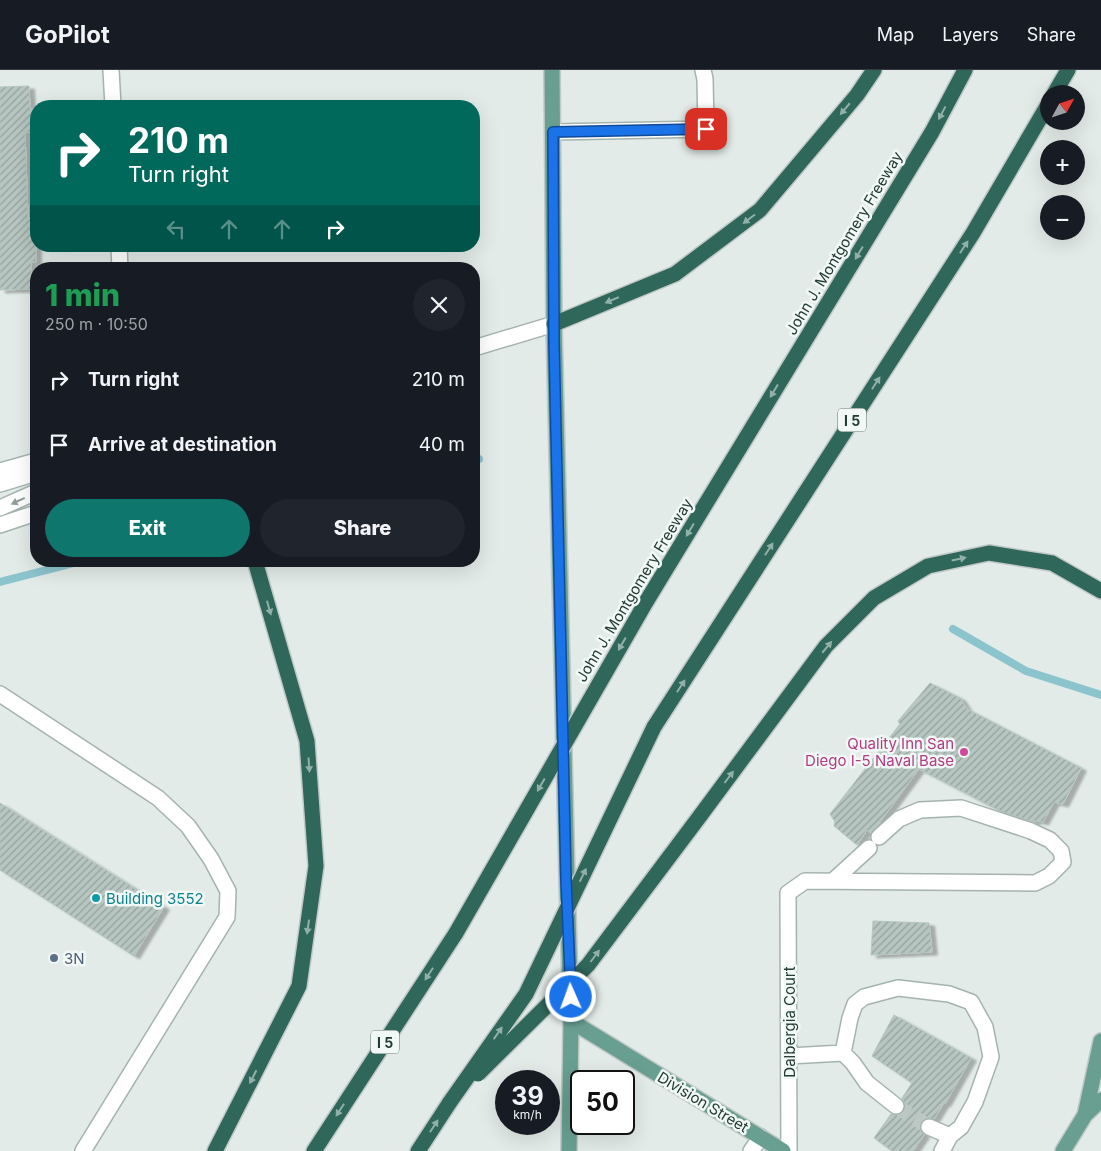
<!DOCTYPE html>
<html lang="en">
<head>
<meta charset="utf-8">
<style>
  body { margin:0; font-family:Inter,sans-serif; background:#20242c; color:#f1f3f6; height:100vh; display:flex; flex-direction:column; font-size:19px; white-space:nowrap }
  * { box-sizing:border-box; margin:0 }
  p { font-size:16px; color:#9ea1a6 }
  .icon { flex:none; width:28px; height:28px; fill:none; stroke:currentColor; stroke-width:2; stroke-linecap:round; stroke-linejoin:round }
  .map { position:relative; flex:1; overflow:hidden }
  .sheet { position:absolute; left:30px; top:192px; width:450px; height:305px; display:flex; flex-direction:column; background:#171b24; border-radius:20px; box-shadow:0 5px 20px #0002 }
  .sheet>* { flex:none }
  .banner { position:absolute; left:30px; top:30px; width:450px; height:152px; border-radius:20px; box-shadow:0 5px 20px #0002; background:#00695c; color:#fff; overflow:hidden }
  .needle { width:32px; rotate:50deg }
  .tools { position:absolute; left:1040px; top:15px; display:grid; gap:10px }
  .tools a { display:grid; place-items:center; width:45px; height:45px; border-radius:50%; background:#171b24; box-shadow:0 5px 20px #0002; font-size:25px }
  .speed { position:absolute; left:495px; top:1000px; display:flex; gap:10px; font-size:25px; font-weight:700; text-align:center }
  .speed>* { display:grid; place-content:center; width:65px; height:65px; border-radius:50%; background:#171b24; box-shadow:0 5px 20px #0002; line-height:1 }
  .speed small { font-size:12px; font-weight:400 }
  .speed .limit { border:2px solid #111; border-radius:8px; background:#fff; color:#111 }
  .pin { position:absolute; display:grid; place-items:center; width:42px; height:42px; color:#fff; margin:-21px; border-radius:10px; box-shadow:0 2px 8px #0006 }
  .me { position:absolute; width:55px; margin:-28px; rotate:358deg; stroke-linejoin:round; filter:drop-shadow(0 0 4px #0008) }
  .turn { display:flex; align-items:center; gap:18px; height:105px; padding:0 15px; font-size:22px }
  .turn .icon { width:65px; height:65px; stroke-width:2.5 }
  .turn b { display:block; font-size:35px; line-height:42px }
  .lanes { display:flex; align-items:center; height:48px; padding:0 15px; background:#0003; justify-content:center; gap:25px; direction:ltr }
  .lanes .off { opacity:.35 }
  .round { display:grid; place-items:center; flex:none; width:52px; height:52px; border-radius:26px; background:#20242c }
  .overview { display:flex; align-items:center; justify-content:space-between; height:85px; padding:0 15px }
  h1 { font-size:30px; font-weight:800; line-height:38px; color:#1e9e55 }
  .primary-button { display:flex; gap:10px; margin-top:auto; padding:10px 15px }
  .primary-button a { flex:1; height:58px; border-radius:30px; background:#0f766e; color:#fff; font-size:20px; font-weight:800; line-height:58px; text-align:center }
  .primary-button a+a { background:#20242c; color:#f1f3f6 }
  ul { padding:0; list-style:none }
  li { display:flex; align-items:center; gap:15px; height:65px; padding:0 15px }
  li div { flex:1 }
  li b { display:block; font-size:19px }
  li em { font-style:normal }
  header { display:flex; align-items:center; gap:30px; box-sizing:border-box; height:70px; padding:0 25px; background:#171b24; border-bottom:1px solid #363941 }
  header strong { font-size:24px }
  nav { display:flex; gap:28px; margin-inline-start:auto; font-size:18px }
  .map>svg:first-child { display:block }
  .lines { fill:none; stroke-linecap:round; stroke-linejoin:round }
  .stream { stroke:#8cc4ce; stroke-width:8 }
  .building { fill:url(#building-hatch); stroke:#b4c5be; filter:url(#shadow) }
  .minor-tunnel { stroke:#bcc8c3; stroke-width:15; stroke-dasharray:15 8; stroke-linecap:butt }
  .minor-casing { stroke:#a5b3ae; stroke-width:18 }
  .major-casing { stroke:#c1c8c6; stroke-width:18 }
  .highway-casing { stroke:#c1c8c6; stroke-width:18 }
  .minor { stroke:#fff; stroke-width:15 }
  .major { stroke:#689f91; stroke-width:15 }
  .highway { stroke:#30675b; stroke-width:15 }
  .highway-bridge-casing { stroke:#c1c8c6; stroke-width:18; stroke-linecap:butt }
  .highway-bridge { stroke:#30675b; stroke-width:15 }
  .oneway { fill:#91b0a8 }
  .oneway2 { fill:#919e9a }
  .route-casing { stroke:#114b97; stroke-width:12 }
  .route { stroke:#1a73e8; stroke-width:9 }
  .hotel-dot { fill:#d1479c; stroke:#f2f8f5; stroke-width:2 }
  .culture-dot { fill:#0f9aa8; stroke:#f2f8f5; stroke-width:2 }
  .service-dot { fill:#5c6f8a; stroke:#f2f8f5; stroke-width:2 }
  .labels { text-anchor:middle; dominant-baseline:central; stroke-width:5; stroke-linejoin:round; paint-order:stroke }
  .shield { fill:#f2f8f5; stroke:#61746f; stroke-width:1 }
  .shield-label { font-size:14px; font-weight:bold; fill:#233c35 }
  .street-label { font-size:15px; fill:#233c35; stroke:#f2f8f5 }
  .hotel-label { font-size:15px; fill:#b23c85; stroke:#f2f8f5; text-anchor:end }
  .culture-label { font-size:15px; fill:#0d838f; stroke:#f2f8f5; text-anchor:start }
  .service-label { font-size:15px; fill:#4e5e75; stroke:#f2f8f5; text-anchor:start }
</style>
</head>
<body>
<header>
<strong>GoPilot</strong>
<nav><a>Map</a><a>Layers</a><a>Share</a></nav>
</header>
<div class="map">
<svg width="1101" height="1081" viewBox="0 0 1101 1081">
  <defs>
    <pattern id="building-hatch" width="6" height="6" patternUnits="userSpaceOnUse" patternTransform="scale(1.25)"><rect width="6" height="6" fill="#b7c6c0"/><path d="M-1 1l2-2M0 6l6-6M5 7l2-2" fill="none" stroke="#94a29d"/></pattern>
    <filter id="shadow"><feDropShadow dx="5.5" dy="3" stdDeviation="1" flood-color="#0004"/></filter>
  </defs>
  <rect width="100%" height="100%" fill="#e2ebe7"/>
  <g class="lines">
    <path class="stream" d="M474,390L479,389
      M0,512L82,491
      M953,559L1026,601L1101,625"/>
  </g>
  <path class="building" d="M29,16L30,39H36V62H25L28,148H36V192H31L32,219L0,220V17Z
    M930,613L960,628L967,639L1081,698L1063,734L1054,732L1043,752L1035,750V752L1002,742L919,699L877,756L871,763L867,760L857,775L834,756L835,752L830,744L900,654L898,651Z
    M0,733L33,754L164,837L134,886L0,800Z
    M873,851L929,853L932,882L871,885Z
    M894,945L971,988L945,1034L944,1033L934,1049L927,1048L924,1049L921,1053L920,1059L924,1065L913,1081H892L874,1068L891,1044L895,1045H899L904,1041L905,1037V1033L902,1028L912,1013L872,986Z"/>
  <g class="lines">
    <path class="minor-tunnel" d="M896,1036L929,1057"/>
    <defs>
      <path id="minor" d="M111,0L113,36
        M553,62L706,59L705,9L703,0
        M119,176L120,199
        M474,278L554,254
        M0,401L36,391
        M0,414L36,403
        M0,438L36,422
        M0,455L36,443
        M0,624L158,728L188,756L211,789L228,821L227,847L83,1081
        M833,811L869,778
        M843,983L850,948L855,934L864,927L898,918L949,924L971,932L985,957L991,987L975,1032L961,1057L950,1066L929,1057
        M789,986L843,983L853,993L867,1013L896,1036
        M751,1081L761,1067
        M789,1081L788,823L805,811L1035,813L1049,806L1063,792L1061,781L1050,770L1031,761L961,738L920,740L899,749L879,767
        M942,1081L950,1066"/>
      <path id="major" d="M552,0L554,254L567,809L571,951L569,1081
        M571,951L783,1081
        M1085,1045L1101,971
        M1063,1081L1085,1045L1101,1030"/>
      <path id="highway" d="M1054,24L1068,0
        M554,254L675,204L760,140L857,25L874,0
        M646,532L932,62L965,0
        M654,657L973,163L1049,33
        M700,746L826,576L874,528L928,496L989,483L1052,493L1101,521
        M215,1081L299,916L316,796L307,671L255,491
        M314,1081L456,863
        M418,1081L450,1032"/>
    </defs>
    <use href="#minor" class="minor-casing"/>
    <use href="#major" class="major-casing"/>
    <use href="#highway" class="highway-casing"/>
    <use href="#minor" class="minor"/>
    <use href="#major" class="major"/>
    <use href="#highway" class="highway"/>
    <defs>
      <path id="highway-bridge" d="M456,863L646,532
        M478,1004L588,895L700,746
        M450,1032L526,924L654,657"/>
    </defs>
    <use href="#highway-bridge" class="highway-bridge-casing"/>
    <use href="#highway-bridge" class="highway-bridge"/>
  </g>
  <defs><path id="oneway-solid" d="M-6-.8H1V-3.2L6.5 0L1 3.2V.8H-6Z" transform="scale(1.25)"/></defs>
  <g class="oneway">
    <use href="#oneway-solid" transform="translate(845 39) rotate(130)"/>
    <use href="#oneway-solid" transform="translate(942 43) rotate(118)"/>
    <use href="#oneway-solid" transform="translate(749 149) rotate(143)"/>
    <use href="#oneway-solid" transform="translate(964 177) rotate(-57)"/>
    <use href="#oneway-solid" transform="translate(859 183) rotate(121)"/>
    <use href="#oneway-solid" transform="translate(612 230) rotate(157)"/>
    <use href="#oneway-solid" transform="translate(876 313) rotate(-57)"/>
    <use href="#oneway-solid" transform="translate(774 321) rotate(121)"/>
    <use href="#oneway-solid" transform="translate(690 460) rotate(121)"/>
    <use href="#oneway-solid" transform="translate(769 479) rotate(-57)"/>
    <use href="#oneway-solid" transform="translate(959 489) rotate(-12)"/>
    <use href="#oneway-solid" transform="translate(269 538) rotate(74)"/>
    <use href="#oneway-solid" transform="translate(622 574) rotate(120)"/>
    <use href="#oneway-solid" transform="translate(827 577) rotate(-50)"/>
    <use href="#oneway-solid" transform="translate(681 616) rotate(-57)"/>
    <use href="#oneway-solid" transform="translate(309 695) rotate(86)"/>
    <use href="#oneway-solid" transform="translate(729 707) rotate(-53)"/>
    <use href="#oneway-solid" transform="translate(541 715) rotate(120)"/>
    <use href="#oneway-solid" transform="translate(583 805) rotate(-64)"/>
    <use href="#oneway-solid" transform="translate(308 857) rotate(98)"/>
    <use href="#oneway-solid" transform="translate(595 886) rotate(-53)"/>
    <use href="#oneway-solid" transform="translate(429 904) rotate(123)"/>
    <use href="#oneway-solid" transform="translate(498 963) rotate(-55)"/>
    <use href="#oneway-solid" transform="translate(253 1007) rotate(117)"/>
    <use href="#oneway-solid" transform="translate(340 1040) rotate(123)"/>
    <use href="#oneway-solid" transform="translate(434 1056) rotate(-57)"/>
  </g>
  <use class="oneway2" href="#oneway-solid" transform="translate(18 431) rotate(155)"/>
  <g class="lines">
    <defs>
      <path id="route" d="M571,927L566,809L554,273L553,62L706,59"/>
    </defs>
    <use href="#route" class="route-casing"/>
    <use href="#route" class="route"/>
  </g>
  <circle class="hotel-dot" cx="964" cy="682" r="5"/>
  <circle class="culture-dot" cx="96" cy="828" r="5"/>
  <circle class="service-dot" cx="54" cy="888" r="5"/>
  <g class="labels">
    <g class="shield">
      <rect x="838" y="338.5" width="28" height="23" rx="4"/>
      <rect x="371" y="960.5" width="28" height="23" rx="4"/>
    </g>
    <g class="shield-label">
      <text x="852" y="350">I 5</text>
      <text x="385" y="972">I 5</text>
    </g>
    <g class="street-label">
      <text transform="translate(844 173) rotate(-59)">John J. Montgomery Freeway</text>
      <text transform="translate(634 520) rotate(-59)">John J. Montgomery Freeway</text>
      <text transform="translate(789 952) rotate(-90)">Dalbergia Court</text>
      <text transform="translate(703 1032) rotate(31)">Division Street</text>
    </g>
    <g class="hotel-label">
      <text x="954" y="673">Quality Inn San<tspan x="954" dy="17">Diego I-5 Naval Base</tspan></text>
    </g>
    <g class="culture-label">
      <text x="106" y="828">Building 3552</text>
    </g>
    <g class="service-label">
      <text x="64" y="888">3N</text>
    </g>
  </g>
</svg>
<div class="tools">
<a><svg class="needle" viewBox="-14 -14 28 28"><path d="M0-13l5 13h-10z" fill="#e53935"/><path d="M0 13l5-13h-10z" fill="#9ea1a6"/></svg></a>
<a>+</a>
<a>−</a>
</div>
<div class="speed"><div>39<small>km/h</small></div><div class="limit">50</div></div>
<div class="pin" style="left:706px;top:59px;background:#d93025"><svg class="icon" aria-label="arrive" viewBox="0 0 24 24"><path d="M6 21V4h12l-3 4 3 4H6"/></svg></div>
<svg class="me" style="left:571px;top:927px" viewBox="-20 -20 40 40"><circle r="17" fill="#1a73e8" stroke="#fff" stroke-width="3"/><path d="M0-11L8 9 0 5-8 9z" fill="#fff"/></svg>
<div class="banner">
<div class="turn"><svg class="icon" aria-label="right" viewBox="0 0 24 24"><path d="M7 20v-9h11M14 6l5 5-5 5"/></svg><div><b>210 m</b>Turn right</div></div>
<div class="lanes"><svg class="icon off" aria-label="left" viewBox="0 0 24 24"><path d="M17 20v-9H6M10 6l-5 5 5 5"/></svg><svg class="icon off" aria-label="ahead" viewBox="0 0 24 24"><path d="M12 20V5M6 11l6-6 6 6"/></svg><svg class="icon off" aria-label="ahead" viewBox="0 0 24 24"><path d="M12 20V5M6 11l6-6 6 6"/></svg><svg class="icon" aria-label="right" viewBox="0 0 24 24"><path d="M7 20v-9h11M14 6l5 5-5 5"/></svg></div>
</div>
<section class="sheet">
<div class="overview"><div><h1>1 min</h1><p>250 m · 10:50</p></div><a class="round"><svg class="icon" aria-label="close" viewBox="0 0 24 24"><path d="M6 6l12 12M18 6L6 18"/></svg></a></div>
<ul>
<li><svg class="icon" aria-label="right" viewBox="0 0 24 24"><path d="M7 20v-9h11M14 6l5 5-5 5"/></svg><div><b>Turn right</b></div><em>210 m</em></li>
<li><svg class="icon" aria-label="arrive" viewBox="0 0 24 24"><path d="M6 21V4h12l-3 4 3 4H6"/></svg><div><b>Arrive at destination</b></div><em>40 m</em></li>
</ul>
<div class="primary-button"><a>Exit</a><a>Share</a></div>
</section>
</div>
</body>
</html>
